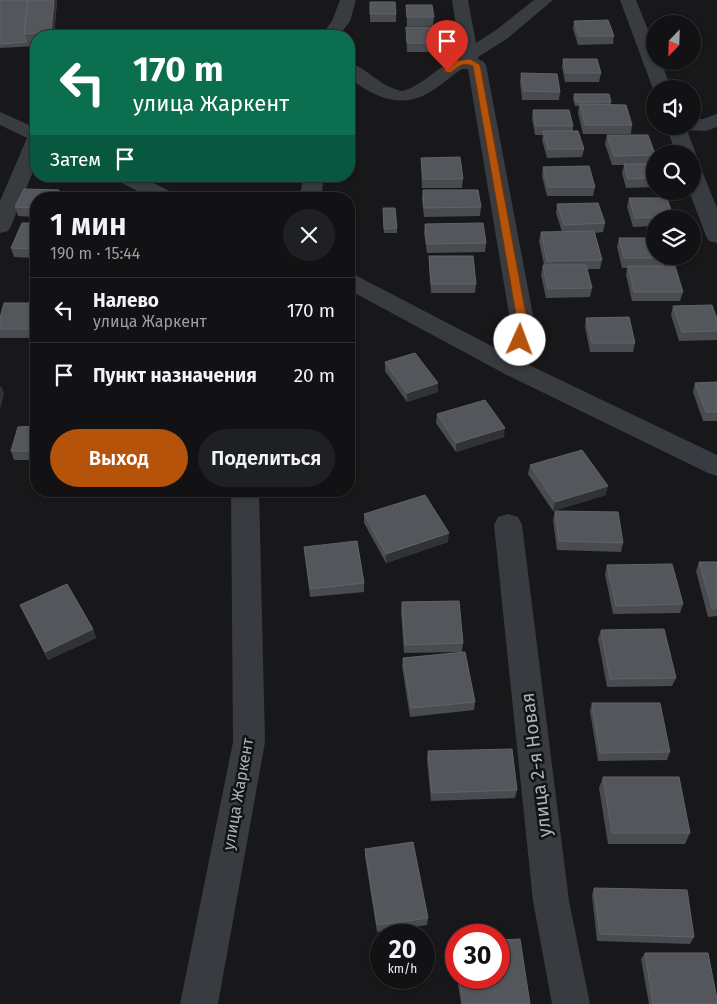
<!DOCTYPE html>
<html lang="ru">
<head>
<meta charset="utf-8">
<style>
  body { margin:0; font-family:"Fira Sans",sans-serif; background:#1f2022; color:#f1f3f6; height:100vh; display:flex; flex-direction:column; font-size:19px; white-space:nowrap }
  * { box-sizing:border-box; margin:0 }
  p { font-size:16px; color:#9c9ea0 }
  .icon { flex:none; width:28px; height:28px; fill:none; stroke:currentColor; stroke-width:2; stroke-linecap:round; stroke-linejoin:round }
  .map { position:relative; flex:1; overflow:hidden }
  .sheet { position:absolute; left:30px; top:192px; width:325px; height:305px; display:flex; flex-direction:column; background:#121214; border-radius:20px; box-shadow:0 1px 4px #0004,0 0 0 1px #313234 }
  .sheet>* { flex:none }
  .guide { position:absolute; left:30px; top:30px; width:325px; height:152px; border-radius:20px; box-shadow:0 1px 4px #0004,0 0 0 1px #313234; background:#0b6e4f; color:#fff; overflow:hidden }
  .needle { width:32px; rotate:203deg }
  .tools { position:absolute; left:646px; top:15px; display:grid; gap:10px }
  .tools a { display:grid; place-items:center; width:55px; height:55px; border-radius:50%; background:#121214; box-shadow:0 1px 4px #0004,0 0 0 1px #313234; font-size:25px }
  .speed { position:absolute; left:370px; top:924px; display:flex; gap:10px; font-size:25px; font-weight:700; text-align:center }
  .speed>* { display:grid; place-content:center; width:65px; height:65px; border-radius:50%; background:#121214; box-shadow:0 1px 4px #0004,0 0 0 1px #313234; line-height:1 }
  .speed small { font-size:12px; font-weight:400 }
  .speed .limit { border:8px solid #d22; background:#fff; color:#111 }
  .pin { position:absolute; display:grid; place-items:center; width:42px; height:42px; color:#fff; margin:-51px -21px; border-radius:50% 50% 50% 0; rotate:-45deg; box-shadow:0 0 5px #0007 }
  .pin .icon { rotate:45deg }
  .me { position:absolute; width:55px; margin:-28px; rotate:2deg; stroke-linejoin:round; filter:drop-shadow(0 0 4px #0008) }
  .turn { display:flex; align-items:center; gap:18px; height:105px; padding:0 20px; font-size:22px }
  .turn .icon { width:65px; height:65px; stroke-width:2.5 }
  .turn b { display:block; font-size:35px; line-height:42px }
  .then { display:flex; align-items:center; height:48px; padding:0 20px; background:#0003; gap:10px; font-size:19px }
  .round { display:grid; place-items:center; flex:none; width:52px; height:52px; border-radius:26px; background:#1f2022 }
  .overview { display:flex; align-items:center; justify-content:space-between; height:85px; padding:0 20px }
  h1 { font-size:30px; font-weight:600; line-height:38px }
  .cta { display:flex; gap:10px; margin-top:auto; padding:10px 20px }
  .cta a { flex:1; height:58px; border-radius:30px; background:#b45309; color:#fff; font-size:20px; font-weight:600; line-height:58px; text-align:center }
  .cta a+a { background:#1f2022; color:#f1f3f6 }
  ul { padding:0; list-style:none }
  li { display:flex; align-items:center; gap:15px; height:65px; padding:0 20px; border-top:1px solid #313234 }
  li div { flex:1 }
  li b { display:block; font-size:19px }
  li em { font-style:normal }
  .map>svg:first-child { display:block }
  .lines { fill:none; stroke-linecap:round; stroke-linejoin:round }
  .minor { fill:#383b3f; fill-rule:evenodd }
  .wall { fill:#484b4f }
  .shaded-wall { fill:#313235 }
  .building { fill:#53565b; stroke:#60646a }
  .route { fill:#b45309; stroke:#753606 }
  .labels { text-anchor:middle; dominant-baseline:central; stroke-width:5; stroke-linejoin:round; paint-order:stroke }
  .street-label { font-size:16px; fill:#a9b2bb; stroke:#131315 }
  .near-street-label { font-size:19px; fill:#a9b2bb; stroke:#131315 }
</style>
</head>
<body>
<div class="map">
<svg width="717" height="1004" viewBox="0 0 717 1004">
  <rect width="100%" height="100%" fill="#18181a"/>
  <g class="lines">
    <path class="minor" d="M340,0H356L350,21L339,36H321L332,21Z
      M452,0H468L476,43L496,30L534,0H553L508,38L478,57L479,60L483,61L486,65L535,326L527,364L717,455V476L708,473L505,374L349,290V274L357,276L505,353L511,326L468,69H462C451,76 442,85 430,92C401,110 374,97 349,78V63C368,68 380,87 402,91C424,86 438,64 461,58Z
      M620,0H636L655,47V61H661L671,89H655V92L653,89Z
      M0,112L36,128V164L11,226L8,231L0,233V201L27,138L0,125Z
      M717,114V127L706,131L687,130L696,154L693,158L692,154H676L666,126H692V119H703Z
      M692,165L699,167L702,171L717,208V243L709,241L706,236L689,191H692Z
      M113,176H140L177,195L180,199H153L116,180Z
      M304,176H324L321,199H299Z
      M231,491H259L265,742L218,1004H180L233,742Z
      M508,514L518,517L522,525L569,901L590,1004H552L533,901L494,525L498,517Z"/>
  </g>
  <path class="wall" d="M0,0H57L54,36H36V46L0,48Z
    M370,2L396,14V22H370Z
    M406,5L434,17L433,26H407Z
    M574,21L614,36L613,44L578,45L573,29Z
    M406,27L440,43L439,52H407Z
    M563,59L601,73L599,82H565L562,67Z
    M521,73L560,92L559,100H522L520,82Z
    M574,94L611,102V104L632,125L631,134H583L578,113L579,106H575L573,99Z
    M533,110L573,126V131L584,149L582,157L547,158L542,140L543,135H535L532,118Z
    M607,135L655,154L654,164H655V187L626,188L622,173L624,165H612L605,144Z
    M421,158L463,179L462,188H422L421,166Z
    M543,167L595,187L593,196H547L542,176Z
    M423,190L481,207L480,216L424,217L422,199Z
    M629,198L673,217V219H655V226L633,227L627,207Z
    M36,199V217L18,216L15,207Z
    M557,204L605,223L603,232L595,233L602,260L600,269H587L592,288L590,297L546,298L541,275L543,265H544L539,241L541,232H562L556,213Z
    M383,208L397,228V233H384Z
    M36,223V258L14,257L11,248Z
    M425,224L486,243L485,252L427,253L424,233Z
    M619,238L666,258L664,266L683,292L680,301H632L626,275L627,268H622L617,247Z
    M429,256L476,284L475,293H431L429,265Z
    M36,268V296H33L30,287Z
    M36,303V338H0V318Z
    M673,306L717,319V340L679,341L671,315Z
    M586,318L635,343L633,352H590L585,327Z
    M385,362L438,383V392L407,402L385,371Z
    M717,382V421H703L693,392L695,383Z
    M437,414L504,437L456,452L436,423Z
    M36,426V460H14L11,451Z
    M530,465L606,495L553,511L528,474Z
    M555,511L623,543L621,552L557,550L553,520Z
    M364,514L448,542L386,563L364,523Z
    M304,547L364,583V592L310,597Z
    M699,562H717V616L708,617L696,571Z
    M607,565L683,604L680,613L613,614L605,574Z
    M402,602L463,643L462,652L404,653L401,611Z
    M20,605L93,629L96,638L48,660L24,613Z
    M601,630L676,678L672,686L607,687L598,639Z
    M403,658L475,702L474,710L410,717L402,666Z
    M592,703L670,752L667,760L598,761L590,711Z
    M428,751L517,790L515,798L431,801L427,759Z
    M603,777L690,833L685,844H608L599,788Z
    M365,849L428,918L427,925L377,932L365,856Z
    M594,888L694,937L690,944L597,941L592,895Z
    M456,943V968L454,952Z
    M645,953L717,1004H649L641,959Z
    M457,978H499L530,1004H461Z"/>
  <path class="shaded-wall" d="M54,0H57L54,36H52L51,32Z
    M59,190L61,199H56Z
    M438,383V392L407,402V393Z
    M1,385L4,394L0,410V388Z
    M505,428L504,437L456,452V443Z
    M608,486L606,495L553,511L555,502Z
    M449,533L448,542L386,563V554Z
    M93,629L96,638L48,660L45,652Z"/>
  <path class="building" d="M0,0H28L24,34L26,42L0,44Z
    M28,0H54L51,32L24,34Z
    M370,2H395L396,14H370Z
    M406,5H432L434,17H407Z
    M608,20L614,36H579L574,21Z
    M406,27H438L440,43H407Z
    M563,59H597L601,73H566Z
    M521,73L557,74L560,92L524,91Z
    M574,94H609L611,102H576Z
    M580,104L626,105L632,125H585Z
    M533,110H569L573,126H536Z
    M543,131H578L584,149H548Z
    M607,135H648L655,154V155L614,156Z
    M460,157L463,179H423L421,158Z
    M624,164H655V178L628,179Z
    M589,166L595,187H548L543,167Z
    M24,189L59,190L56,199H36V208L15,207Z
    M423,190H478L481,207L424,208Z
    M629,198H667L673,217L635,218Z
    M598,203L605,223L564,225L557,204Z
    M383,208H395L397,228L384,229Z
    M22,223H36V249L11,248Z
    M483,223L486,243L427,244L425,224Z
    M594,231L602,260L547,261L541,232Z
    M619,238H655V256H665L666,258H624Z
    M429,256H473L476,284H431Z
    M543,265H586L592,288L548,289Z
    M628,266H675L683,292H634Z
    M36,268V287H30Z
    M4,303H36V329H0V318Z
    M712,305L717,319V331L682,332L673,306Z
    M629,317L635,343H592L586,318Z
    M415,353L438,383L407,393L385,362Z
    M717,382V412H706L695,383Z
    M485,400L505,428L456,443L437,414Z
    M36,426V451H11L18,427Z
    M582,450L608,486L555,502L530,465Z
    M425,495L449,533L386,554L364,514Z
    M555,511L618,512L623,543L559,541Z
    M357,541L364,583L310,589L304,547Z
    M699,562H717V608H712Z
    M672,564L683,604L616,606L607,565Z
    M67,584L93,629L45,652L20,605Z
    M459,601L463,643L405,645L402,602Z
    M664,629L676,678L610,679L601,630Z
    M465,652L475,702L411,708L403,658Z
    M592,703H660L670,752L600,753Z
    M512,749L517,790L432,793L428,751Z
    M603,777H679L690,833H612Z
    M413,842L428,918L377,925L365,849Z
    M594,888L687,890L694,937L600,934Z
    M520,939L530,1004H463L460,978H499V940Z
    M645,953H708L717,999V1004H653Z"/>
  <path class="route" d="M470,59L480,65L528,326L525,340L520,343L515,340L518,326L473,66C463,61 458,67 450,73L443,71L456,61Z"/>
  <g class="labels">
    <g class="street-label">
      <text transform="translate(238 794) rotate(-80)">улица Жаркент</text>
    </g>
    <g class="near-street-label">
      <text transform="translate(536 765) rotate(-97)">улица 2-я Новая</text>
    </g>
  </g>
</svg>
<div class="tools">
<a><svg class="needle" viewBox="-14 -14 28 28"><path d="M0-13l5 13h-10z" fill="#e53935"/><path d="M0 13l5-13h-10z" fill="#9c9ea0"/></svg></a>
<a><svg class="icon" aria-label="sound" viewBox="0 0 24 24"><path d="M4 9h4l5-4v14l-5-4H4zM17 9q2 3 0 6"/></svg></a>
<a><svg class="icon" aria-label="search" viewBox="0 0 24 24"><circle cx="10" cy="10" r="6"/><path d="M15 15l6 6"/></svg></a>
<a><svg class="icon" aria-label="layers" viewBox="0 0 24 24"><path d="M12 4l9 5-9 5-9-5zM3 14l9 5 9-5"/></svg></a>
</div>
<div class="speed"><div>20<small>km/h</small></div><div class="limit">30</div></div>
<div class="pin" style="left:447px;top:71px;background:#d93025"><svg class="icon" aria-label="arrive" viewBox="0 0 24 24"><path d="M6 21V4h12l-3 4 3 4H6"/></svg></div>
<svg class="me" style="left:520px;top:340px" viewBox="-20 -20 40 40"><circle r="19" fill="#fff"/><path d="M0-13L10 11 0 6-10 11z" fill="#b45309"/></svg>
<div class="guide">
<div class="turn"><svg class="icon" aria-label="left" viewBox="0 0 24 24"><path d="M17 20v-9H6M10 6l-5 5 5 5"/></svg><div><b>170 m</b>улица Жаркент</div></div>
<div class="then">Затем<svg class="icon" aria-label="arrive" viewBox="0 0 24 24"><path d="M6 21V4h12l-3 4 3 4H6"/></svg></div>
</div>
<section class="sheet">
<div class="overview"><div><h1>1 мин</h1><p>190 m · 15:44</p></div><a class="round"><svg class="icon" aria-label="close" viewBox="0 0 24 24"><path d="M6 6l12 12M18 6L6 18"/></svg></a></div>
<ul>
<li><svg class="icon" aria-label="left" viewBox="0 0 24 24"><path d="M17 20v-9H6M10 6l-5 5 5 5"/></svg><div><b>Налево</b><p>улица Жаркент</p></div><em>170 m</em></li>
<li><svg class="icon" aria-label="arrive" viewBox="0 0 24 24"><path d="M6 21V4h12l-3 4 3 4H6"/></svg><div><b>Пункт назначения</b></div><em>20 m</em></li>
</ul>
<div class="cta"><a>Выход</a><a>Поделиться</a></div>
</section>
</div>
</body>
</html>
